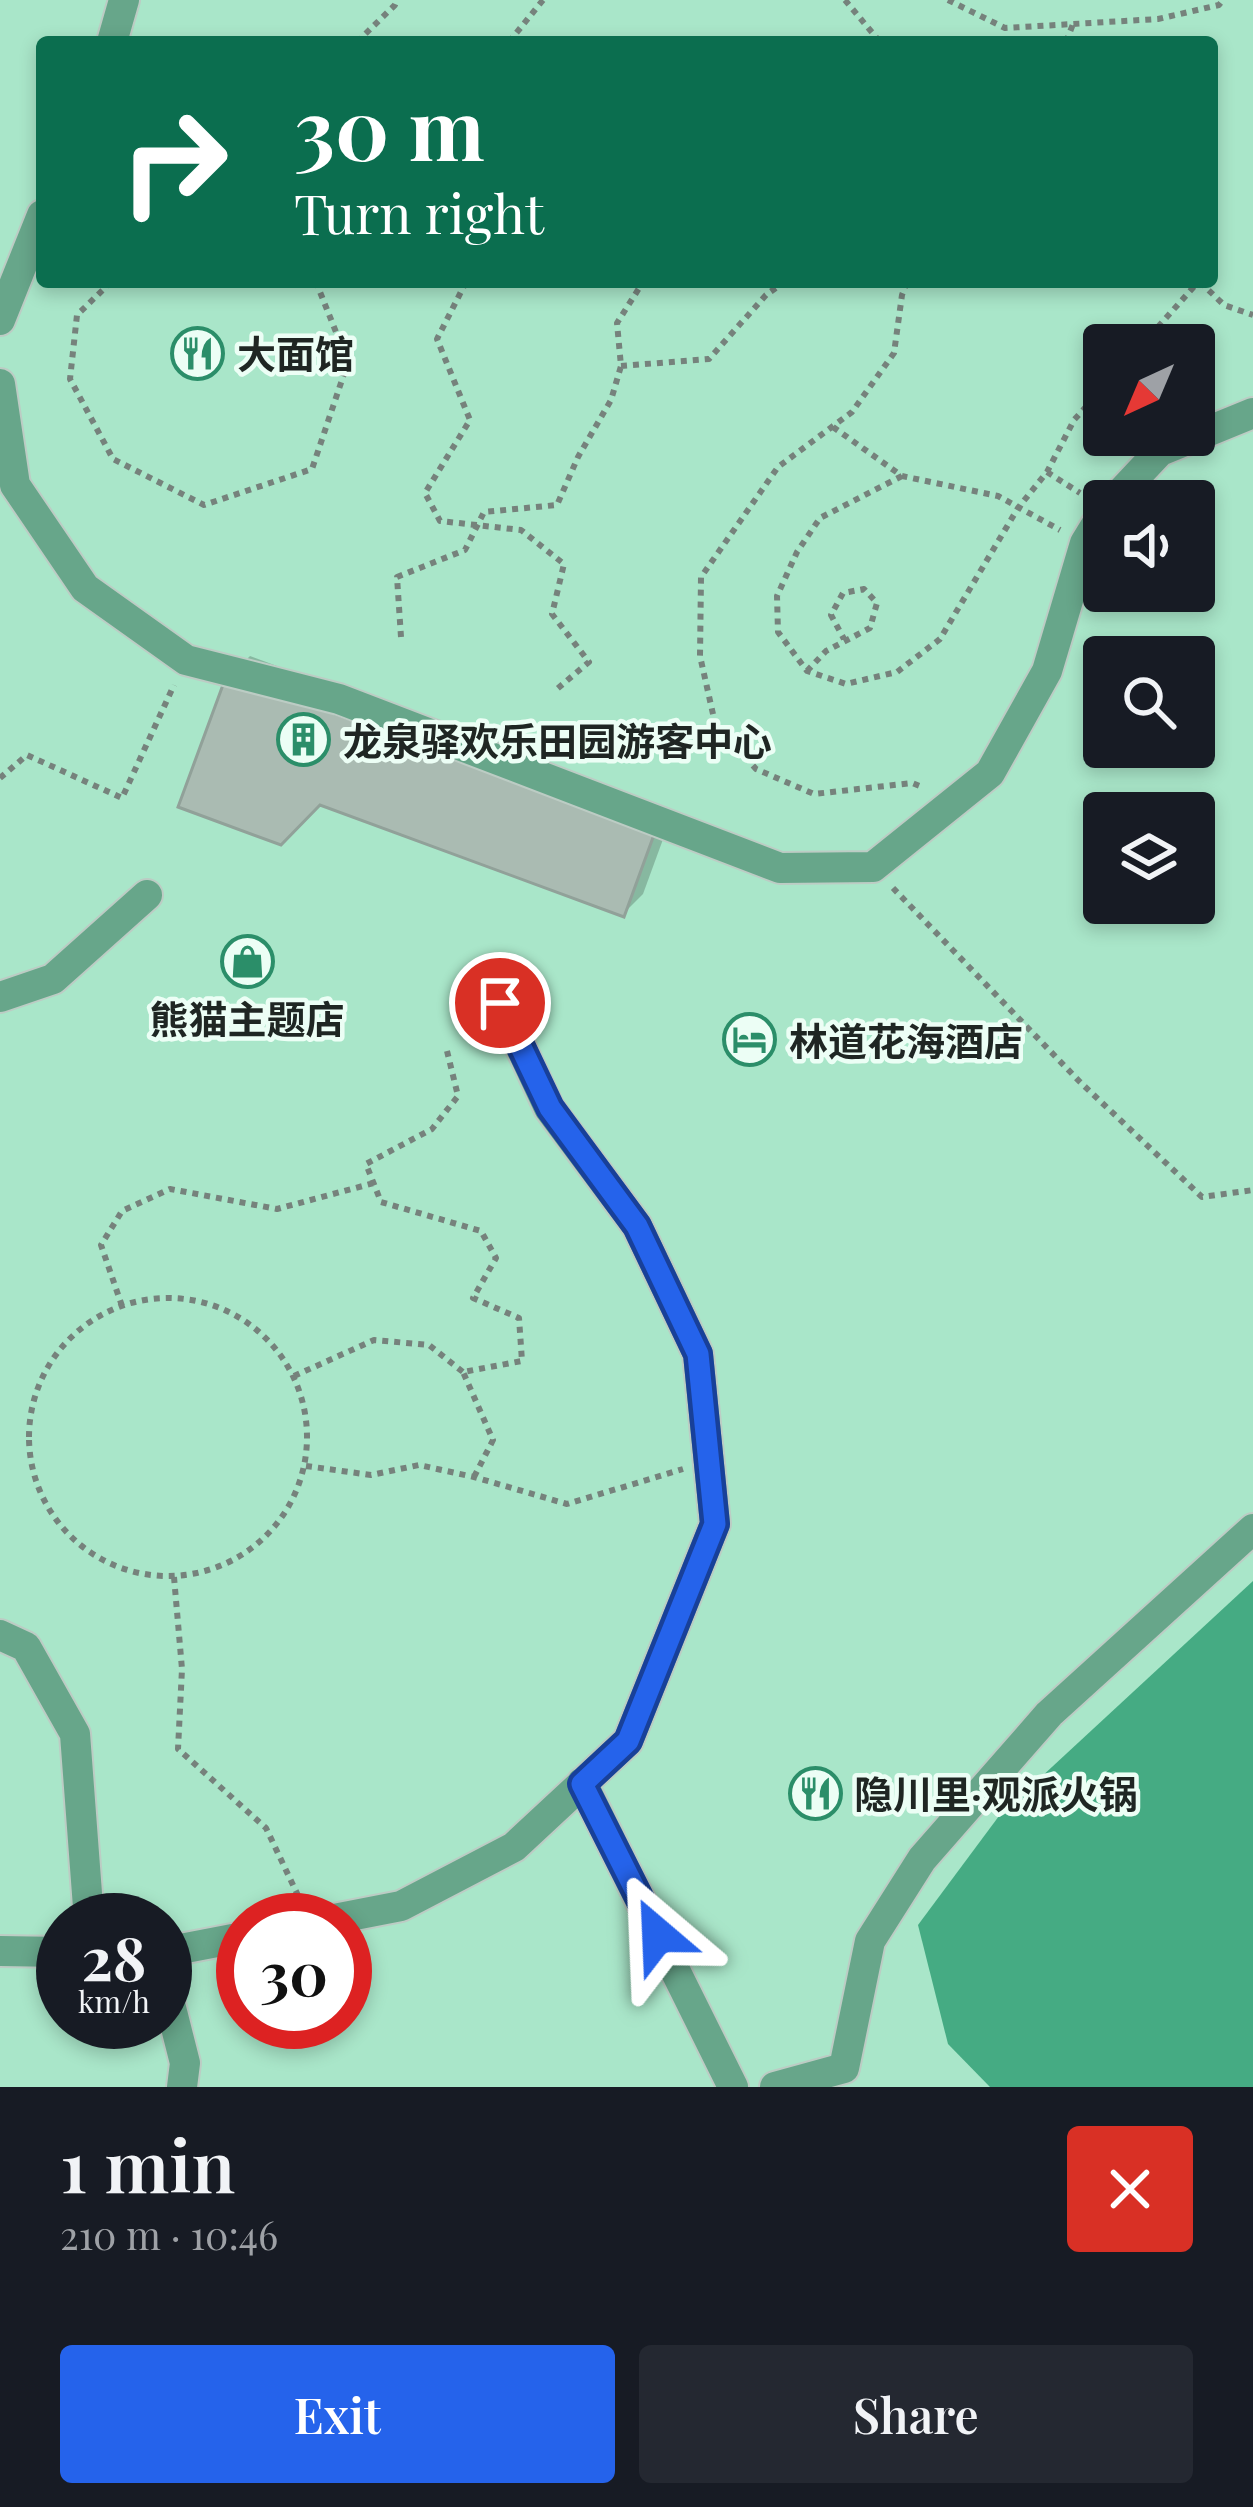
<!DOCTYPE html>
<html lang="en">
<head>
<meta charset="utf-8">
<style>
  body { margin:0; font-family:"Playfair Display","Noto Sans SC",serif; background:#242831; color:#f1f3f6; height:100vh; display:flex; flex-direction:column; font-size:45px; white-space:nowrap }
  * { box-sizing:border-box; margin:0 }
  p { font-size:39px; color:#9ea1a6 }
  .icon { flex:none; width:66px; height:66px; fill:none; stroke:currentColor; stroke-width:2; stroke-linecap:round; stroke-linejoin:round }
  .map { position:relative; height:2087px; overflow:hidden }
  .panel { display:flex; flex-direction:column; background:#171b24; flex:1 }
  .panel>* { flex:none }
  .hud { position:absolute; left:36px; top:36px; width:1182px; height:252px; border-radius:12px; box-shadow:0 6px 18px #0003; background:#0b6e4f; color:#fff; overflow:hidden }
  .needle { width:78px; rotate:224deg }
  .controls { position:absolute; left:1083px; top:324px; display:grid; gap:24px }
  .controls a { display:grid; place-items:center; width:132px; height:132px; border-radius:12px; background:#171b24; box-shadow:0 6px 18px #0003; font-size:60px }
  .speed { position:absolute; left:36px; top:1893px; display:flex; gap:24px; font-size:60px; font-weight:700; text-align:center }
  .speed>* { display:grid; place-content:center; width:156px; height:156px; border-radius:50%; background:#171b24; box-shadow:0 6px 18px #0003; line-height:1 }
  .speed small { font-size:30px; font-weight:400 }
  .speed .limit { border:18px solid #d22; background:#fff; color:#111 }
  .pin { position:absolute; display:grid; place-items:center; width:102px; height:102px; color:#fff; margin:-51px; border:6px solid #fff; border-radius:50%; box-shadow:0 3px 12px #0007 }
  .me { position:absolute; width:132px; margin:-66px; rotate:334deg; stroke-linejoin:round; filter:drop-shadow(0 0 9px #0008) }
  .turn { display:flex; align-items:center; gap:42px; height:252px; padding:0 60px; font-size:54px }
  .turn .icon { width:156px; height:156px; stroke-width:2.5 }
  .turn b { display:block; font-size:84px; line-height:102px }
  .round { display:grid; place-items:center; flex:none; width:126px; height:126px; border-radius:12px; background:#242831 }
  .summary { display:flex; align-items:center; justify-content:space-between; height:204px; padding:0 60px }
  h1 { font-size:72px; font-weight:600; line-height:90px }
  .cta { display:flex; gap:24px; margin-top:auto; padding:24px 60px }
  .cta a { flex:1; height:138px; border-radius:12px; background:#2563eb; color:#fff; font-size:48px; font-weight:600; line-height:138px; text-align:center }
  .cta a+a { background:#242831; color:#f1f3f6 }
  .map>svg:first-child { display:block }
  .green { fill:#a9e6c9; fill-rule:evenodd }
  .water { fill:#45ab83 }
  .shadow { fill:#0003 }
  .building { fill:#aabbb2; stroke:#91a199; stroke-width:3 }
  .lines { fill:none; stroke-linecap:round; stroke-linejoin:round }
  .minor-casing { stroke:#bcccc4; stroke-width:34 }
  .path { stroke:#76827c; stroke-width:6; stroke-dasharray:6 6; stroke-linecap:butt }
  .minor { stroke:#67a68a; stroke-width:30 }
  .route-casing { stroke:#184099; stroke-width:30 }
  .route { stroke:#2563eb; stroke-width:21 }
  .labels { text-anchor:middle; dominant-baseline:central; stroke-width:9; stroke-linejoin:round; paint-order:stroke }
  .poi-label { font-size:39px; font-weight:bold; fill:#1f2623; stroke:#ecfef5; text-anchor:start }
</style>
</head>
<body>
<div class="map">
<svg width="1253" height="2087" viewBox="0 0 1253 2087">
  <rect width="100%" height="100%" fill="#dff0e7"/>
  <path class="green" d="M0,0H1253V2087H0ZM42,42H1212V282H42ZM1104,345H1194V435H1104ZM1104,501H1194V591H1104ZM1104,657H1194V747H1104ZM1104,813H1194V903H1104ZM63,1920H165V2022H63ZM243,1920H345V2022H243Z"/>
  <path class="water" d="M1253,1581V2087H990L948,2044L918,1925L999,1816Z"/>
  <path class="shadow" d="M250,656L673,812L643,894L623,914L320,802L230,676Z"/>
  <path class="building" d="M227,674L655,832L624,917L320,805L281,845L178,807Z"/>
  <g class="lines">
    <defs>
      <path id="minor" d="M112,42L124,0
        M0,320L42,215
        M0,384L15,485L85,588L186,660L339,699L780,868L873,867L990,773L1047,671L1085,543L1104,512
        M1113,501L1160,451L1253,413
        M0,997L53,979L147,895
        M0,1635L26,1647L75,1734L89,1920
        M582,1783L733,2087
        M329,1920L401,1906L514,1847L628,1741L715,1524L698,1354L637,1226L549,1108L500,1003
        M0,1951L63,1952
        M165,1952L243,1937
        M165,1984L185,2063L182,2087
        M775,2087L844,2068L870,1941L922,1859L1049,1714L1253,1529"/>
    </defs>
    <use href="#minor" class="minor-casing"/>
    <path class="path" d="M845,0L880,42
      M948,0L1005,28L1158,19L1219,5L1223,0
      M357,42L395,5L397,0
      M509,42L543,0
      M1066,42L1073,24
      M111,282L77,315L70,379L113,459L204,505L312,469L348,362L316,282
      M466,282L437,339L470,420L425,493L440,521L521,530L564,564L552,614L589,662L557,689
      M907,282L902,295L894,353L852,412L778,467L701,577L700,656L715,723L756,769L814,794L912,783L922,787
      M1200,282L1224,305L1253,315
      M1142,345L1198,282
      M621,366L709,359L766,295L784,282
      M833,427L902,476L998,496L1060,530
      M1047,472L1080,493
      M902,476L820,518L797,552L777,596L778,632L807,671L846,684L897,672L940,639L1018,508L1047,472L1074,420L1104,387
      M401,637L397,577L465,550L484,512L557,505L578,457L611,400L621,366L617,323L643,282
      M807,671L826,651L870,628L877,603L864,589L843,593L831,615L844,639
      M0,778L27,755L122,798L174,685
      M893,888L1080,1082L1202,1197L1253,1190
      M447,1051L458,1096L432,1129L366,1164L381,1202L481,1231L496,1258L473,1298L519,1318L522,1361L463,1372L493,1440L474,1477
      M29 1437a139 139 0 1 1 278 0a139 139 0 1 1-278 0Z
      M122,1306L101,1245L122,1211L170,1189L277,1209L374,1183
      M294,1376L374,1340L429,1345L463,1372
      M306,1466L371,1475L419,1465L474,1477L567,1504L683,1469
      M174,1577L182,1669L178,1749L266,1828L303,1906"/>
    <use href="#minor" class="minor"/>
  </g>
  <g class="lines">
    <defs>
      <path id="route" d="M500,1003L550,1108L637,1226L698,1354L715,1524L628,1741L582,1784L658,1935"/>
    </defs>
    <use href="#route" class="route-casing"/>
    <use href="#route" class="route"/>
  </g>
  <defs>
    <symbol id="restaurant-ring" viewBox="-11 -11 22 22"><circle r="9.5" fill="#ecfef5" stroke="#2b8e69" stroke-width="1.5"/><path d="M-5-6h1v4h1v-4h1v4h1v-4h1v5L-1.5 .5V6h-2V.5L-5-1ZM5-6V6H3V1.5H1.5Q1.5-4 5-6Z" fill="#2b8e69"/></symbol>
    <symbol id="building-ring" viewBox="-11 -11 22 22"><circle r="9.5" fill="#ecfef5" stroke="#2b8e69" stroke-width="1.5"/><path d="M-4-6H4V6H1V3H-1V6H-4ZM-2.5-4.3h1.7v1.8h-1.7ZM.8-4.3h1.7v1.8H.8ZM-2.5-1h1.7V.8h-1.7ZM.8-1h1.7V.8H.8Z" fill="#2b8e69"/></symbol>
    <symbol id="shop-ring" viewBox="-11 -11 22 22"><circle r="9.5" fill="#ecfef5" stroke="#2b8e69" stroke-width="1.5"/><path d="M-5-2.5h2.3a2.7 3.5 0 0 1 5.4 0H5L5.5 6h-11ZM-1.5-2.5h3a1.5 2.3 0 0 0-3 0Z" fill="#2b8e69"/></symbol>
    <symbol id="hotel-ring" viewBox="-11 -11 22 22"><circle r="9.5" fill="#ecfef5" stroke="#2b8e69" stroke-width="1.5"/><path d="M-6-4.5h1.5V1H6V5H4.5V3h-9V5H-6ZM-4 0a1.8 1.8 0 1 1 3.6 0ZM.5 0V-2.5h3Q6-2.5 6 0Z" fill="#2b8e69"/></symbol>
  </defs>
  <g fill-rule="evenodd">
    <use href="#restaurant-ring" x="168" y="324" width="59" height="59"/>
    <use href="#building-ring" x="274" y="710" width="59" height="59"/>
    <use href="#shop-ring" x="218" y="932" width="59" height="59"/>
    <use href="#hotel-ring" x="720" y="1010" width="59" height="59"/>
    <use href="#restaurant-ring" x="786" y="1764" width="59" height="59"/>
  </g>
  <g class="labels">
    <g class="poi-label">
      <text x="237" y="353">大面馆</text>
      <text x="343" y="740">龙泉驿欢乐田园游客中心</text>
      <text x="247" y="1018" text-anchor="middle">熊猫主题店</text>
      <text x="789" y="1040">林道花海酒店</text>
      <text x="854" y="1793">隐川里·观派火锅</text>
    </g>
  </g>
</svg>
<div class="controls">
<a><svg class="needle" viewBox="-14 -14 28 28"><path d="M0-13l5 13h-10z" fill="#e53935"/><path d="M0 13l5-13h-10z" fill="#9ea1a6"/></svg></a>
<a><svg class="icon" aria-label="sound" viewBox="0 0 24 24"><path d="M4 9h4l5-4v14l-5-4H4zM17 9q2 3 0 6"/></svg></a>
<a><svg class="icon" aria-label="search" viewBox="0 0 24 24"><circle cx="10" cy="10" r="6"/><path d="M15 15l6 6"/></svg></a>
<a><svg class="icon" aria-label="layers" viewBox="0 0 24 24"><path d="M12 4l9 5-9 5-9-5zM3 14l9 5 9-5"/></svg></a>
</div>
<div class="speed"><div>28<small>km/h</small></div><div class="limit">30</div></div>
<div class="pin" style="left:500px;top:1003px;background:#d93025"><svg class="icon" aria-label="arrive" viewBox="0 0 24 24"><path d="M6 21V4h12l-3 4 3 4H6"/></svg></div>
<svg class="me" style="left:658px;top:1935px" viewBox="-20 -20 40 40"><path d="M0-17L14 15 0 8-14 15z" fill="#2563eb" stroke="#fff" stroke-width="4"/></svg>
<div class="hud">
<div class="turn"><svg class="icon" aria-label="right" viewBox="0 0 24 24"><path d="M7 20v-9h11M14 6l5 5-5 5"/></svg><div><b>30 m</b>Turn right</div></div>
</div>
</div>
<section class="panel">
<div class="summary"><div><h1>1 min</h1><p>210 m · 10:46</p></div><a class="round" style="background:#d93025;color:#fff"><svg class="icon" aria-label="close" viewBox="0 0 24 24"><path d="M6 6l12 12M18 6L6 18"/></svg></a></div>
<div class="cta"><a>Exit</a><a>Share</a></div>
</section>
</body>
</html>
